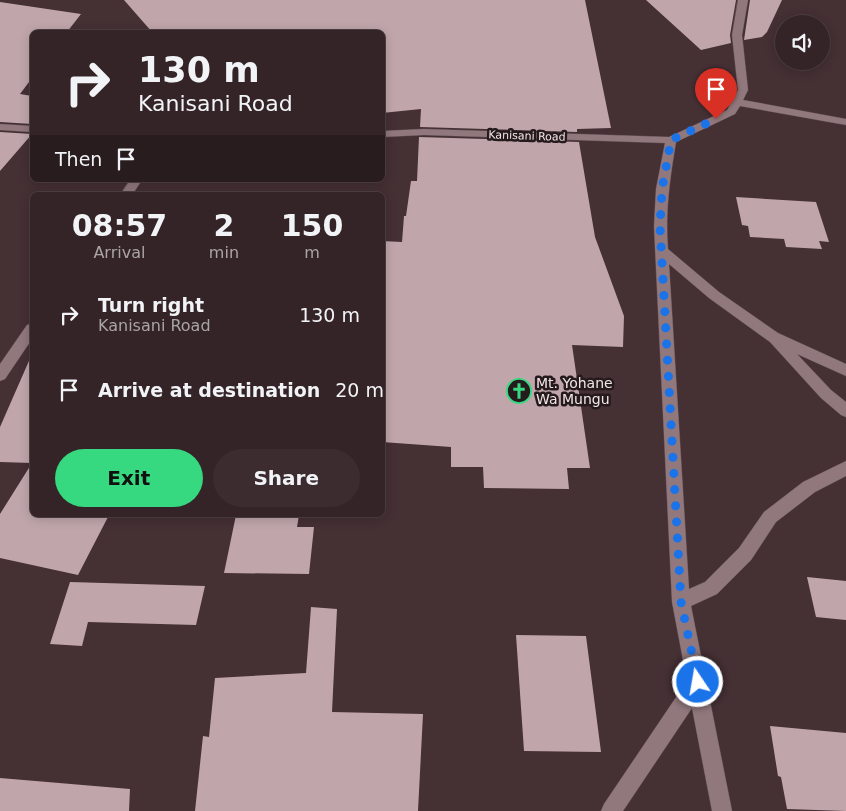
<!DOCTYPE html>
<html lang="en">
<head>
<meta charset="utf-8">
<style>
  body { margin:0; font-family:"DejaVu Sans",sans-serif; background:#3c2c2f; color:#f1f3f6; height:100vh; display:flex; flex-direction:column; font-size:19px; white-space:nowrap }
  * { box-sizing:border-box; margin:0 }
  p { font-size:16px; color:#a9a4a7 }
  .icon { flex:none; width:28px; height:28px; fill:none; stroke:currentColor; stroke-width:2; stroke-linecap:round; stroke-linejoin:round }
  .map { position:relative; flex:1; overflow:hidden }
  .sheet { position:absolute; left:30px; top:192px; width:355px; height:325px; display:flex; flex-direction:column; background:#342427; border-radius:8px; box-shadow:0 2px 12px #0003,0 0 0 1px #4e4144 }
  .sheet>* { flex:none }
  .guide { position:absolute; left:30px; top:30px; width:355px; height:152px; border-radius:8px; box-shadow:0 2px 12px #0003,0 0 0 1px #4e4144; background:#342427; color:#f1f3f6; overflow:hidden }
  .buttons { position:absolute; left:775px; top:15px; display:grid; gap:10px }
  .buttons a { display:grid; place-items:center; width:55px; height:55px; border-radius:50%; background:#342427; box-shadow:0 2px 12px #0003,0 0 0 1px #4e4144; font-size:25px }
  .pin { position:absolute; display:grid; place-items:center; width:42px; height:42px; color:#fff; margin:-51px -21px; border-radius:50% 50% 50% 0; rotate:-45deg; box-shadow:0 0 5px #0007 }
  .pin .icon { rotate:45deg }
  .me { position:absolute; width:55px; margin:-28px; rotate:348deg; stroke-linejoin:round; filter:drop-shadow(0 0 4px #0008) }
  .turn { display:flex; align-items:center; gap:18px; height:105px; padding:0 25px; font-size:22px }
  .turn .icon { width:65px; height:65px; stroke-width:2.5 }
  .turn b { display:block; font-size:35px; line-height:42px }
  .then { display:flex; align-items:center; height:48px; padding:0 25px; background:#0003; gap:10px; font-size:19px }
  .eta { display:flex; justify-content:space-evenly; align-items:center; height:85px; text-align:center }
  .eta b { font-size:30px; font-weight:700; line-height:35px }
  .cta { display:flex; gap:10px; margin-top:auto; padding:10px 25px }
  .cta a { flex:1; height:58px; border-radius:30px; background:#36d880; color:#111; font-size:20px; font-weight:700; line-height:58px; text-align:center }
  .cta a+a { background:#3c2c2f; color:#f1f3f6 }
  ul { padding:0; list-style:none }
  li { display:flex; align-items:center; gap:15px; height:75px; padding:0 25px }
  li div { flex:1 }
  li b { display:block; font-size:19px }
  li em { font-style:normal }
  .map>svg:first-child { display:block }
  .building { fill:#c0a6ab }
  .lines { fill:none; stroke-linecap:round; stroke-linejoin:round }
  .street-casing { stroke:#5f4d51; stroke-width:1 }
  .street { fill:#91787d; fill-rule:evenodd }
  .route { stroke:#1a73e8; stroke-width:9; stroke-dasharray:0 16.2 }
  .labels { text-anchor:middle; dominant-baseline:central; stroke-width:5; stroke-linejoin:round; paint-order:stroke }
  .far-street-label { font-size:11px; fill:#f3e5e7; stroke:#251b1d }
  .poi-label { font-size:14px; fill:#f3e5e7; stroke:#251b1d; text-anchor:start }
</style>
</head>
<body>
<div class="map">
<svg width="846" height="811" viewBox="0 0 846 811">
  <rect width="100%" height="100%" fill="#453034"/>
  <path class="building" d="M124,0H585L611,128L577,129V132L420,127L421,109L382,113V32H152Z
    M646,0H736L730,35L731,43L701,50Z
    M750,0H782L767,32L762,37L744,40Z
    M0,2L81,14L67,32H32V78L20,94L32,96V124L0,122Z
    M0,132L32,134L0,171Z
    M419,137L579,142L595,237L624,316L623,347L572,345L590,468H567L569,489L484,488L483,467H451V447L382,442V241L402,242L404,216H406L411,181H417Z
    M736,197L816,202L829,242L819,241L822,249L786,247L784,239L750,237L748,226L742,225Z
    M32,354V515H109L78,575L0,558V514L32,463L0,462V427Z
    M236,515H299L297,527H314L309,574L224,573Z
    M807,577L846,581V620L816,617Z
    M70,582L205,586L196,625L88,622L82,646L50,644Z
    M311,607L337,609L332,712L423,714L418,811H195L203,736L209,737L215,678L306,673Z
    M516,635L586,636L601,752L524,751Z
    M770,726L846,733V811L787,809L781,777L778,776Z
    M0,778L130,789L129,811H0Z"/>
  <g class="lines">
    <defs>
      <path id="street" d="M738,0H748L742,35L748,90L743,100L846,119V125L740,106L735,114L676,142C670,178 665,212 668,249L719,292L778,333L846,364V376L797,354L831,390L846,402V417L841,415L821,398L770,342L709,298L669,264L689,589L705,582L739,548L764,512L803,482L846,461V476L815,492L776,522L751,560L717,594L691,606L732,811H712L692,708L623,811H601L604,804L687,681L672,602L654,226L656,189L665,143L424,135L382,137V131L424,129L669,137L727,110L738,90L732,35Z
        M0,124L32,126V132L0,130Z
        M130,180H142L132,195H120Z
        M32,324V339L5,379L0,381V364L27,325Z"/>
    </defs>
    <use href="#street" class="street-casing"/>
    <use href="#street" class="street"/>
  </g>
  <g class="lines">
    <path class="route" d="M698,682L681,602L660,226L662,189L671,140L716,119"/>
  </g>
  <defs>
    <symbol id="church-ring" viewBox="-11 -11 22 22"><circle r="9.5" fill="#251b1d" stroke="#36d880" stroke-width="1.5"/><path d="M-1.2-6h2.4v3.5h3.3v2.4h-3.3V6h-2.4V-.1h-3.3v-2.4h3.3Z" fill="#36d880"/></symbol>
  </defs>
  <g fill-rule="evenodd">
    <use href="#church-ring" x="505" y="377" width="28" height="28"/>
  </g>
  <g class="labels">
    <g class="far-street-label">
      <text transform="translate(527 136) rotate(2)">Kanisani Road</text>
    </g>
    <g class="poi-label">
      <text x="536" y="383">Mt. Yohane<tspan x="536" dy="16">Wa Mungu</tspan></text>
    </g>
  </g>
</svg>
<div class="buttons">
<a><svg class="icon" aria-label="sound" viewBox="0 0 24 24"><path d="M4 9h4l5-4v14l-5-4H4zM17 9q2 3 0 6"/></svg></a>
</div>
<div class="pin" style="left:716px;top:119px;background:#d93025"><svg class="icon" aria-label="arrive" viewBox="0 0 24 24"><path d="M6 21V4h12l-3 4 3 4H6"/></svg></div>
<svg class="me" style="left:698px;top:682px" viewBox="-20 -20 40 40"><circle r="17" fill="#1a73e8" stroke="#fff" stroke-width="3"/><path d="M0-11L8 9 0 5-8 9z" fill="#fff"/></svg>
<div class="guide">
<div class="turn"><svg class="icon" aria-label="right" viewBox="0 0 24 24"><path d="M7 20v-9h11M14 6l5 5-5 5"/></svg><div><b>130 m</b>Kanisani Road</div></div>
<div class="then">Then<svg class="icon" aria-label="arrive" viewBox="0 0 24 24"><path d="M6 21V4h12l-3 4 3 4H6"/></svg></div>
</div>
<section class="sheet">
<div class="eta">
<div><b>08:57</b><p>Arrival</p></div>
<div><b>2</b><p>min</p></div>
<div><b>150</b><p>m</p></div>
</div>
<ul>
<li><svg class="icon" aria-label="right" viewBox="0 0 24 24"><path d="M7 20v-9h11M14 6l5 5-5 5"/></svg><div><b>Turn right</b><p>Kanisani Road</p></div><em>130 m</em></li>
<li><svg class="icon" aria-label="arrive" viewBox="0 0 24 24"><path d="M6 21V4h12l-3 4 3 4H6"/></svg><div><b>Arrive at destination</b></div><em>20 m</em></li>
</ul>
<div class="cta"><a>Exit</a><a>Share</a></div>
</section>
</div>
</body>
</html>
